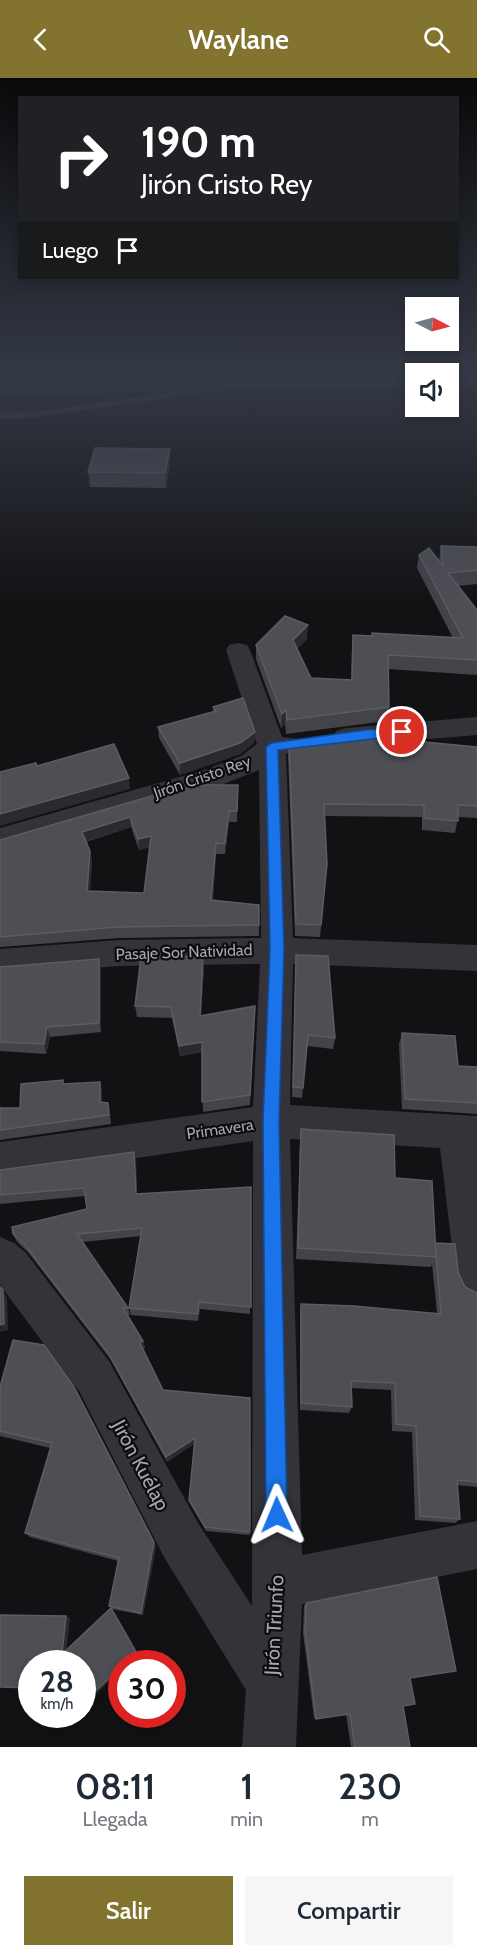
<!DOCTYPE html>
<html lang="es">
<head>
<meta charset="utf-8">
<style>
  body { margin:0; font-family:Cabin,sans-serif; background:#f6f6f7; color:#1f2937; height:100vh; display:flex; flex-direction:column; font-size:22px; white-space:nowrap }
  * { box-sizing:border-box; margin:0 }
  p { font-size:20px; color:#747a83 }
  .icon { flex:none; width:33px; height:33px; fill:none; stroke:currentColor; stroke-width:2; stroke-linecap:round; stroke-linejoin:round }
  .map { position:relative; height:1669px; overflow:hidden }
  .details { display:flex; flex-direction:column; background:#fff; flex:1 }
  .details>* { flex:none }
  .hud { position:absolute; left:18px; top:18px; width:441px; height:183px; border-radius:0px; box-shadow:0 3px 9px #0003; background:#202124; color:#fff; overflow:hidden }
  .needle { width:39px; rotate:96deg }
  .buttons { position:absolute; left:405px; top:219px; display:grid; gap:12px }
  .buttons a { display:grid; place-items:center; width:54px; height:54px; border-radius:0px; background:#fff; box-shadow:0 3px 9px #0003; font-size:30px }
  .speed { position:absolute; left:18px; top:1572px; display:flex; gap:12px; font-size:30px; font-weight:700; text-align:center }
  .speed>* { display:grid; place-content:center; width:78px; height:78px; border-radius:50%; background:#fff; box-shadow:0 3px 9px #0003; line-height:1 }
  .speed small { font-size:15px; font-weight:400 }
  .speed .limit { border:9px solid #d22; background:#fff; color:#111 }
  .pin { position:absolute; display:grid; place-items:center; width:51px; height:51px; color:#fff; margin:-26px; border:3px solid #fff; border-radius:50%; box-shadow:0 2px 6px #0007 }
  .me { position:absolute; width:66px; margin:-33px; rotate:359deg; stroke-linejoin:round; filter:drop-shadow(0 0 4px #0008) }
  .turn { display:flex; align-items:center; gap:21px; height:126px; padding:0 24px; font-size:27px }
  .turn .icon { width:78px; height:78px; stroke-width:2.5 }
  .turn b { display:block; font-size:42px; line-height:51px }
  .then { display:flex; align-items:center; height:57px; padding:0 24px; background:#0003; gap:12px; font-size:22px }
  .eta { display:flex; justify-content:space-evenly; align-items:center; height:102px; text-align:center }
  .eta b { font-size:36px; font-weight:600; line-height:42px }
  .primary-button { display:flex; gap:12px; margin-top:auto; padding:12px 24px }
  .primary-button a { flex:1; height:69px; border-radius:0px; background:#82732e; color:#fff; font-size:24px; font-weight:600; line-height:69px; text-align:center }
  .primary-button a+a { background:#f6f6f7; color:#1f2937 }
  header { display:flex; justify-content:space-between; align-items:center; height:78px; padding:0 24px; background:#82732e; color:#fff; font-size:27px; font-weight:600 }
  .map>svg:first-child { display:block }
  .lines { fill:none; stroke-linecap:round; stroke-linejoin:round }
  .lane { fill:#333339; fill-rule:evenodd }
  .street { fill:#333339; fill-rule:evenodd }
  .wall { fill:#434349; fill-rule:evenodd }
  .shaded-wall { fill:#2b2b2f }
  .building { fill:#4e4e55; stroke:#5b5c64; stroke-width:1.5; fill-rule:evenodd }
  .route { fill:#1a73e8; stroke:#114b97; stroke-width:1.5 }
  .labels { text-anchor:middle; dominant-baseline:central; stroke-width:4.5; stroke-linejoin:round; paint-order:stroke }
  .street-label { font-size:16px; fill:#a3a6b5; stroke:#0d0d0f }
  .near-street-label { font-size:20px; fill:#a3a6b5; stroke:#0d0d0f }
</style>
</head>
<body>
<header><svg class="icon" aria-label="back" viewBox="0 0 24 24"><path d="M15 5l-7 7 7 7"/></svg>Waylane<svg class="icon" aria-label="search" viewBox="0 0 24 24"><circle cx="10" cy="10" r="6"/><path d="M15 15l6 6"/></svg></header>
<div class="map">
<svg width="477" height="1669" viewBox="0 0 477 1669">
  <rect width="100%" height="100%" fill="#121214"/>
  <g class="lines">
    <path class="lane" d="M213,308L218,311L216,313L39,339L0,341V335L39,333Z"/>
    <path class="street" d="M477,297V307L448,308V298Z
      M416,299V309L0,317V307Z
      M238,565L247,567L250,572L282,659L298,661L302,667L298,673L286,676L293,860L477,867V893L293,886L290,1027L477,1038V1223L462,1217L456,1202L440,1070L290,1061L302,1477L477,1443V1491L302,1526L296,1669H242L246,1612L164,1479L79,1313L0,1207V1159L14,1165L26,1175L109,1283L198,1445L252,1528L253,1063L0,1100V1064L253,1029L260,886L119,888L0,897V871L119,862L261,860L259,692L221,707L0,772V750L201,693L241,678L257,666L226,572L229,567Z
      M477,639V657L346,668L336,665L333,659L336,653L346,650Z"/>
  </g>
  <path class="wall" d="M170,386L166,410L90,409L88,394Z
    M441,468L477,469V506L458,508L477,532V597L388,591L389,629L387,643L286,656L285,646L281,650L256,581V567L307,561L297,571L311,600L351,602L352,571L353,557L453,560L417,490L419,477L439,483Z
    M213,629L255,654L254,665L240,676L180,697L159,660L158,649L213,634Z
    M414,663L477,669V740L458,739L455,755L422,752V739L324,738L327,786L320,859L295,858L288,678L289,666Z
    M238,707L237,744H229L225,776H216L213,822L259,827V858L119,860L0,869V762ZM131,749L139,772L150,769L144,815L90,813L92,783L90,773L86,764Z
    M296,877L335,960L333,971L307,968L302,1020L292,1019Z
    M99,881L101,892V954L50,959L46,976L0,973V889Z
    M204,889L201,938L255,928L250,1027L203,1034L202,974L180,978L172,940L137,939L135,928Z
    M402,955L458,988L477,989V1036L402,1031L399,966Z
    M100,1004L102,1013V1025H108L110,1034L111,1046L0,1062V1030H20L64,1006Z
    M301,1051L395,1100L435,1166L458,1194L465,1209L477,1215V1409L457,1407L460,1441L455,1445L415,1442L412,1354L392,1353L391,1312L351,1310L352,1329L349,1335L300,1332V1234L301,1226L437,1235L432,1186L431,1189L296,1181L300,1064Z
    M136,1082L137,1116L251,1109L250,1236L200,1231L198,1243L131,1237L129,1230L141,1158L83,1164L128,1230L130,1237H127L143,1263L145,1270L143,1271L163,1312L250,1320V1457L206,1453L190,1425L189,1422L194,1366L167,1384L111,1282L28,1174L17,1164L13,1156L87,1131L85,1118L0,1126V1092Z
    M0,1309L156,1468L143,1537L112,1531L109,1528L118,1483L30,1459L25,1455L50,1370L0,1358Z
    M306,1525L410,1600L403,1628L410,1669H351L346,1636L316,1641L314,1640L303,1555L304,1528Z"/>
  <path class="shaded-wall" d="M170,371V386L166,410L165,395Z
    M308,547L307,561L292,576L293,562Z
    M286,632L285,646L281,650L282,636Z
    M255,654L254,665L240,676L180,697V685Z
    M129,700L130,711L0,748V736Z
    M229,733V744L225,776V766Z
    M130,739L131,749L84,764L82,754Z
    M151,758L152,769L139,772L138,761Z
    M216,765V776L212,832L211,822Z
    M90,773L92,783L89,824L87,813Z
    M203,878L204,889L200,949V938Z
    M99,881L101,892V954L99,945Z
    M47,949L50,959L46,976L44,966Z
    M202,964V974L180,978L179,968Z
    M100,1004L102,1013V1034L100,1024Z
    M108,1025L110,1034L111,1046L109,1037Z
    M134,1074L136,1082L137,1125L136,1116Z
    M3,1212L7,1220L8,1252L0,1254Z
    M199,1224L200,1231L198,1243V1236Z
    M143,1263L145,1270L142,1272L140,1265Z
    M77,1314L156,1468L143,1537L141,1535Z
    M195,1360V1365L167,1384L166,1379Z
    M111,1530L114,1533L138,1575L127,1586H124Z
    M66,1538L70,1540L66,1577L62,1576Z
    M122,1588V1591L91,1621L88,1620Z"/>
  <path class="building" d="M95,370L170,371L165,395L88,394Z
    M441,468L477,469V492L448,495L477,532V582L388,577L389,629L287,642L286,632L282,636L256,567L285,538L308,547L293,562L311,600L352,602L353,557L372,558V555L463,560L419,477L429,470L443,488Z
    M243,620L255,654L240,665L180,685L158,649L216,633L213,629Z
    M413,654L414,663L477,669V728L458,727V743L424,740V727L324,726L327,786L321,847L296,846L289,666L368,655Z
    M114,666L129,700L0,736V694L36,685L37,688Z
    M202,707H238L237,733H229L225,766L216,765L211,822L259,827V847L117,849L0,859V762L162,715ZM130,739L138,761L151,758L144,815L87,813L90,773L82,754Z
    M296,877L328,878L335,960L308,957L303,1010L293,1009Z
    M203,878L200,938L255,928L250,1017L202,1024V964L179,968L171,929L135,928L141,879Z
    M99,881V945L47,949L44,966L0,964V889Z
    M402,955L455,958L458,988L477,989V1025L405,1021Z
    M63,1002V1006L100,1004V1024L108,1025L109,1037L0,1052V1030H20L21,1006Z
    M301,1051L394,1057L395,1100L432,1103L436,1179L298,1170Z
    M134,1074L136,1116L251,1109V1229L199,1224L198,1236L129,1230L142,1150L77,1156L128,1230H123L143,1263L140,1265L163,1312L250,1320V1454L205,1449L189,1422L195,1360L166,1379L108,1275L24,1166L13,1156L12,1149L87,1131L84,1110L0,1117V1092Z
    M435,1165L455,1166L458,1194L465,1209L477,1215V1404L457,1402L460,1441L420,1438L416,1348L396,1346L395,1305L351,1303L352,1329L301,1325V1226L354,1228L441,1236Z
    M0,1209L3,1212L4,1246L0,1247Z
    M13,1262L44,1267L73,1307L154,1464L141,1535L109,1528L119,1480L25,1455L52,1365L0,1353V1309Z
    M437,1499L456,1593L410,1600L415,1626L403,1628L410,1669H355L350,1636L316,1641L305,1553L306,1525Z
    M111,1530L136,1574L124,1586H122V1588L88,1620L82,1611V1586H32V1610L0,1609V1537L66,1538L62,1576Z"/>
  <linearGradient id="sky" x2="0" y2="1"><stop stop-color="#0a0a0b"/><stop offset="0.56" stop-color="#333945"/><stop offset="1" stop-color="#333945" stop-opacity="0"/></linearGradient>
  <rect width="477" height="527" fill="url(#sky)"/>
  <path class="route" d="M402,650L406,651V657L278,672L284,872L279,1043L287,1437L284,1444L277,1447L270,1444L266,1437L263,1043L270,872L266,669L272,665L366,652Z"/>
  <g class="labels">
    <g class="street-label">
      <text transform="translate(202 699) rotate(-19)">Jirón Cristo Rey</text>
      <text transform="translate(184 874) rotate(-2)">Pasaje Sor Natividad</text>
      <text transform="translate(220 1051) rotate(-8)">Primavera</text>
    </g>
    <g class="near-street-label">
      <text transform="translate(141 1387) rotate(62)">Jirón Kuélap</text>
      <text transform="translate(274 1547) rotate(-87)">Jirón Triunfo</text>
    </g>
  </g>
</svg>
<div class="buttons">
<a><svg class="needle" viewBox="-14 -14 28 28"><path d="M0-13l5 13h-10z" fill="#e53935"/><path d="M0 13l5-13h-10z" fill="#747a83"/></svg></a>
<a><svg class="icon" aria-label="sound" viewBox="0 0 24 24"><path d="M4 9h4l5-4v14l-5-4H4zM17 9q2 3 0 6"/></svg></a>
</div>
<div class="speed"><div>28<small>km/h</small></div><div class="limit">30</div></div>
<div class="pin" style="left:402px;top:654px;background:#d93025"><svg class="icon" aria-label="arrive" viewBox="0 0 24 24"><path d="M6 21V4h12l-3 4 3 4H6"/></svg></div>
<svg class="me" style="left:277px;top:1437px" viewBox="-20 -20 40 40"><path d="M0-17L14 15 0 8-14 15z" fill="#1a73e8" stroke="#fff" stroke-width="4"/></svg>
<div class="hud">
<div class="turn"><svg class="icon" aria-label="right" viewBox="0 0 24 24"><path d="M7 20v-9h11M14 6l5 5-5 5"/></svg><div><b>190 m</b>Jirón Cristo Rey</div></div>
<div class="then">Luego<svg class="icon" aria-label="arrive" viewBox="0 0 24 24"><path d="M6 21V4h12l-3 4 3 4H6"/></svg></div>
</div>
</div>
<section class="details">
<div class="eta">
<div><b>08:11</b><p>Llegada</p></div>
<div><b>1</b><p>min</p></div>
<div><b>230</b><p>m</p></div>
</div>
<div class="primary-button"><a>Salir</a><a>Compartir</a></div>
</section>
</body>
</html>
